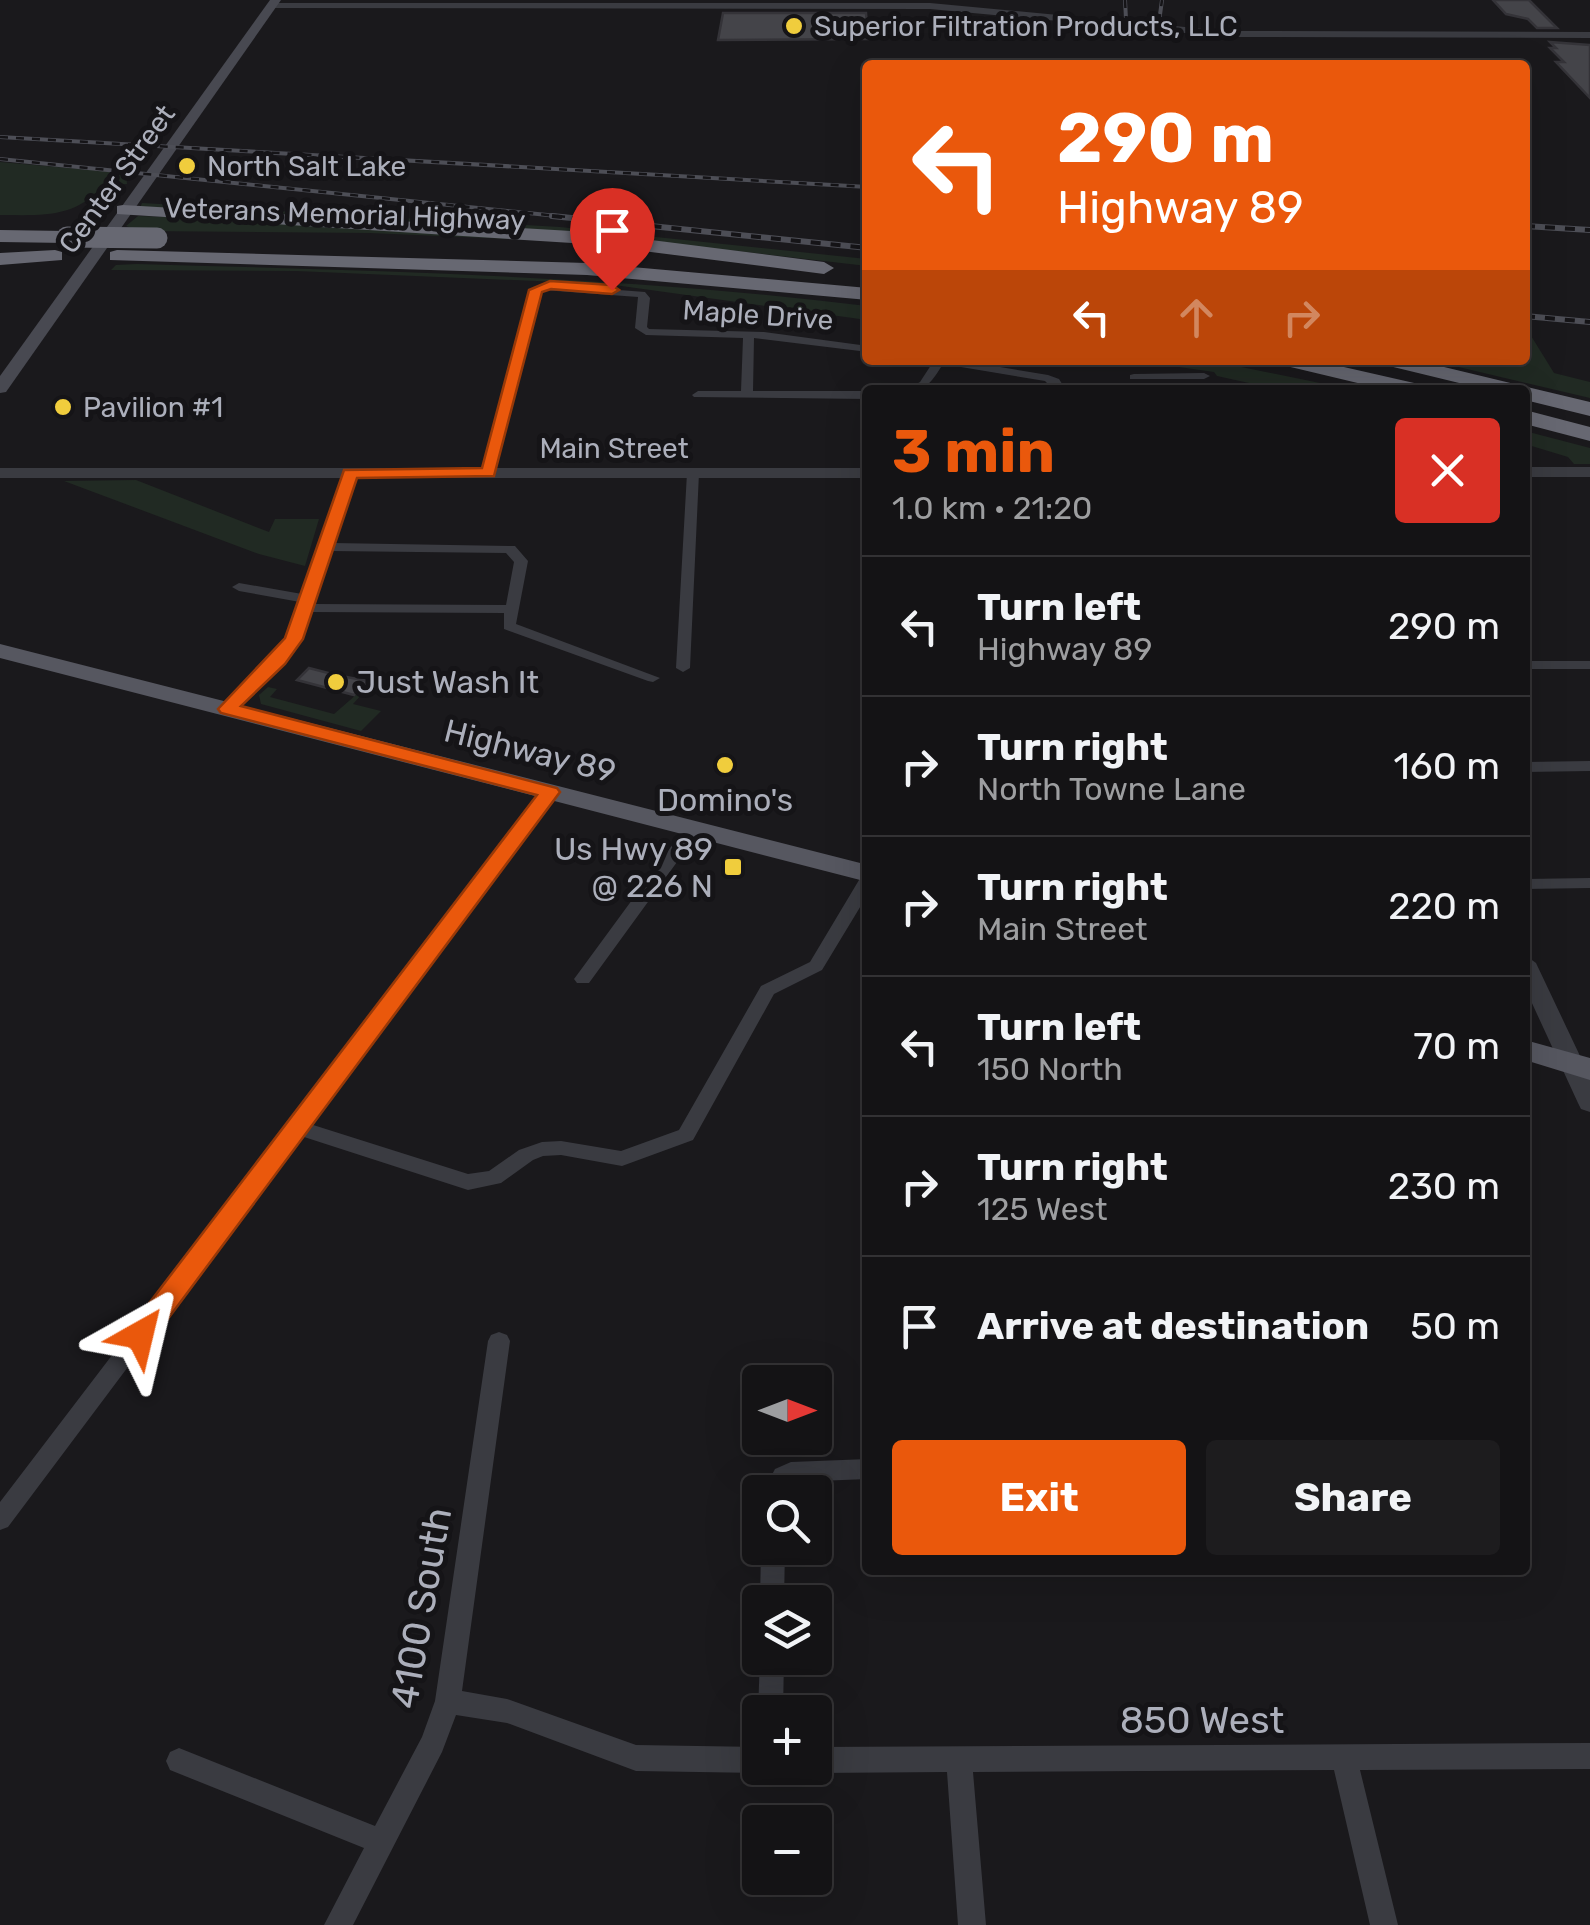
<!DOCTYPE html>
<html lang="en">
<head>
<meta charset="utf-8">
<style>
  body { margin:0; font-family:Rubik,sans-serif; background:#1d1c1e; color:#f1f3f6; height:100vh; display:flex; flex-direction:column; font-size:38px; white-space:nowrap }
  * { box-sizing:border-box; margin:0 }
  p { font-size:32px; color:#9d9ea0 }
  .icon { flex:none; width:55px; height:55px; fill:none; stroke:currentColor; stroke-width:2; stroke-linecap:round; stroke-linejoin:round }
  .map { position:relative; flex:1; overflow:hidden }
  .side { position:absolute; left:862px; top:385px; width:668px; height:1190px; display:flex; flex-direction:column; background:#141315; border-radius:10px; box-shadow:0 10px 40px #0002,0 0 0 2px #333234 }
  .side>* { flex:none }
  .top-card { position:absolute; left:862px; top:60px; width:668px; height:305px; border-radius:10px; box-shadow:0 10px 40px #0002,0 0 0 2px #333234; background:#ea580c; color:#fff; overflow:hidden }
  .needle { width:65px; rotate:90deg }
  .controls { position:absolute; left:742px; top:1365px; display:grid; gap:20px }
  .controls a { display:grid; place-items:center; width:90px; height:90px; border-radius:10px; background:#141315; box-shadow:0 10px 40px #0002,0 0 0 2px #333234; font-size:50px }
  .pin { position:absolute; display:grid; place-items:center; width:85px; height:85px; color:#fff; margin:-102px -42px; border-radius:50% 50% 50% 0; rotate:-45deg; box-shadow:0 0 10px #0007 }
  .pin .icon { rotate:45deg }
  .me { position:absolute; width:110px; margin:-55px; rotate:37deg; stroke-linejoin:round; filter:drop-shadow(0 0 8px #0008) }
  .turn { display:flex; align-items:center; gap:35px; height:210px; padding:0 30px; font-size:45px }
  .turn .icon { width:130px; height:130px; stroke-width:2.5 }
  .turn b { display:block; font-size:70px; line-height:85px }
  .lanes { display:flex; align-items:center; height:95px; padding:0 30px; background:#0003; justify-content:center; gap:50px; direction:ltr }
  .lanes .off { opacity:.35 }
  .round { display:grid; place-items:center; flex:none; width:105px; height:105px; border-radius:10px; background:#1d1c1e }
  .summary { display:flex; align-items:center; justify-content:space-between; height:170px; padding:0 30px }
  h1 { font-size:60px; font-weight:700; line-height:75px; color:#ea580c }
  .cta { display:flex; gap:20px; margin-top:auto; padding:20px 30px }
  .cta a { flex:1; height:115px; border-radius:10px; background:#ea580c; color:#fff; font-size:40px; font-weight:700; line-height:115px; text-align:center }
  .cta a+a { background:#1d1c1e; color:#f1f3f6 }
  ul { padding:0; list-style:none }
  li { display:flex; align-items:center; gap:30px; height:140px; padding:0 30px; border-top:2px solid #333234 }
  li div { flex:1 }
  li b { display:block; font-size:38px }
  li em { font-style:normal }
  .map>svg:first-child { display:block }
  .green { fill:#212a23 }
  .building { fill:#444449; stroke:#343338; stroke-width:2.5 }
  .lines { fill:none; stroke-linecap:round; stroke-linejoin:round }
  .minor { fill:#3a3b41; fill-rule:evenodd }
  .tertiary { fill:#3a3b41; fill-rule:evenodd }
  .secondary { fill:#484951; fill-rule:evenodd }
  .primary { fill:#565760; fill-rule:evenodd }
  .motorway { fill:#676872; fill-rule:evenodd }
  .rail-far1-casing { stroke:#4d4e56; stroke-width:4 }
  .rail-casing { stroke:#4d4e56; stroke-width:6 }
  .rail-far1 { stroke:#151417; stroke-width:2.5; stroke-dasharray:8; stroke-linecap:butt }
  .rail { stroke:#151417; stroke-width:4; stroke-dasharray:10; stroke-linecap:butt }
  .motorway-bridge { stroke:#676872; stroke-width:21 }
  .route { fill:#ea580c; stroke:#983908; stroke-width:2.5 }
  .poi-dot { fill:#f0cd3d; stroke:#151417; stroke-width:4 }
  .labels { text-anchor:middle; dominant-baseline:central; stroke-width:10; stroke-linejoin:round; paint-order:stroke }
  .far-poi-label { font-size:28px; fill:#acafbb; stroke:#151417; text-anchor:start }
  .far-street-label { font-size:28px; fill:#acafbb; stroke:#151417 }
  .poi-label { font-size:32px; fill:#acafbb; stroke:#151417; text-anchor:start }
  .street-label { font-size:32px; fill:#acafbb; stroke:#151417 }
  .near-street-label { font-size:38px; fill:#acafbb; stroke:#151417 }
</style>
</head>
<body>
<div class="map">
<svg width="1590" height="1925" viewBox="0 0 1590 1925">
  <rect width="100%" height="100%" fill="#1a191c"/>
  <path class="green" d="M0,162L126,173L127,184L103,186C73,219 42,215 0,215Z
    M142,203L560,227L867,259V266L737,251L140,208Z
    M138,216L285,221L555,241L370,233L141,231L126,226Z
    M137,264C381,271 624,276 867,306V320L607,284L296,271L111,270L116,265Z
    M1525,326L1554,373L1590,382V398L1429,360H1525Z
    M1130,360H1207L1354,390H1281L1217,376L1214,372Z
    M1525,431L1590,448V464H1574L1568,457L1525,444Z
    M136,480L269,532L275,519H319L305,566L259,554L64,481Z
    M380,674L353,704L381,711L361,731L261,704L259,695L268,687L277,689L270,697L334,714Z"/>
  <path class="building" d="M1493,0H1529L1557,28H1537L1528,19L1506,14Z
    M723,13H866L868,39L718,40Z
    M1550,42L1590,45V98L1556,62H1564L1550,48H1556Z
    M309,668L336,675L368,681L354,695L297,680Z"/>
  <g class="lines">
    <path class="minor" d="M541,284L645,292L650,298L647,327L649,329L764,332L868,346V352L754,338L753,391H868V399L694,397L692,395L698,391H741L743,338L646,335L635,328L638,297L543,290L540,293L495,473L485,476L483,473L530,292Z
      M931,360H958L1048,375L1059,379L1066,390H1054L1045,381L943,364C932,381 928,390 906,390L920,382L933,362Z
      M1134,374L1204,373L1210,376L1204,379H1130V375Z
      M350,469L356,473L333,543L515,546L528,561L516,624L660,678L653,682L648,681L504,629V613L310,612C295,658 267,680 233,712H223V706L274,657L287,639L300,602L239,591L232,587L239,583L302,594L344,473ZM330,551L506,553L514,562L506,605L313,604Z
      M693,469L699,473L690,668L683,672L676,668L687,473Z
      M1525,661H1590V669H1525Z
      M1590,761V771L1525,772V762Z
      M550,787L558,792L556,795L310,1124L468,1174L489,1171L519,1150L542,1142L561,1141L621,1151L679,1130L761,986L810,962L862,875L868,874V894L822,970L774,994L693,1140L622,1166L561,1155L543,1156L533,1160L501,1183L468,1190L301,1136L8,1527L0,1530V1502L544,789Z
      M693,824L701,829L589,983H577L574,979L577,975L687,825Z
      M1590,878V888L1525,889V879Z
      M499,1332L507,1335L510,1341L462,1691L507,1699L636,1745L760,1747V1768H770L760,1773L636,1771L507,1723L456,1715L442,1752L353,1925H324L364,1848L170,1770L166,1761L170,1752L179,1748L375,1826L422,1737L435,1701L488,1341L491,1335Z
      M868,1459V1479L793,1482L786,1492H763L775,1469L791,1462Z
      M761,1548H785L784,1602H760Z
      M760,1657L784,1658L783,1712H760V1716L758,1712Z
      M1590,1743V1769L1360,1770L1398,1925H1370L1334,1770L973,1772L986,1925H958L947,1772L815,1773L805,1768H815V1747Z"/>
    <path class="tertiary" d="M270,3H930L1227,31L1590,32V38L1227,37L930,9L273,8Z
      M1525,467H1590V477H1525Z
      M0,468H868V478H0Z
      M1525,955L1536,963L1590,1077V1112L1581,1109L1578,1103L1525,988Z"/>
    <path class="secondary" d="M270,0H281L6,392L0,393V376Z"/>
    <path class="primary" d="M0,644L868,865V882L0,658Z
      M1525,1040L1590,1058V1080L1525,1060Z"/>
    <path class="motorway" d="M123,205L588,232L824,262L834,268L824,274L588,244L117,214V206Z
      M0,230L67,231L76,237L67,243L0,242Z
      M55,250L62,252V260L0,265V253Z
      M117,250L587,263L868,288V300L587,275L110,260V252Z
      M1274,360H1313L1423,385L1426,390H1387L1278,364Z
      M1377,360H1415L1590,402V416L1525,400V390H1488L1381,364Z
      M1525,410L1590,427V441L1525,424Z"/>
    <defs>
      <path id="rail-far1" d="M1125,0L1126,19
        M1159,22L1162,0
        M0,137L868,187
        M0,159L577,218"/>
      <path id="rail" d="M552,216L868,248
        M1525,226L1590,230
        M1525,316L1590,322"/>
    </defs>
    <use href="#rail-far1" class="rail-far1-casing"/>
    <use href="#rail" class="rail-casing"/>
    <use href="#rail-far1" class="rail-far1"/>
    <use href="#rail" class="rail"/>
    <path class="motorway-bridge" d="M67,237L157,238"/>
  </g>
  <path class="route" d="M550,281L612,285L619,290L612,294L551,289L542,292L494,476L357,478L303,639L285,664L241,706L557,788L560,792L150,1343L140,1347L131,1343L127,1335L131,1327L537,795L221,713L218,709L285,638L344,470L482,468L529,290Z"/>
  <g class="poi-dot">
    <circle cx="794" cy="26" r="10"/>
    <circle cx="187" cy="166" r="10"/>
    <circle cx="63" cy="407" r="10"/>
    <circle cx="336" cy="682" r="10"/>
    <circle cx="725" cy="765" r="10"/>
    <rect x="723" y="857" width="20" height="20" rx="5"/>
  </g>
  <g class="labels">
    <g class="far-poi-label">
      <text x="814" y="26">Superior Filtration Products, LLC</text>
      <text x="207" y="166">North Salt Lake</text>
      <text x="83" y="407">Pavilion #1</text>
    </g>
    <g class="far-street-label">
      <text transform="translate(117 179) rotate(-54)">Center Street</text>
      <text transform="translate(345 214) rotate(2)">Veterans Memorial Highway</text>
      <text transform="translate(758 315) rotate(4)">Maple Drive</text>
      <text x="614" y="448">Main Street</text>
    </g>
    <g class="poi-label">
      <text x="356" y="682">Just Wash It</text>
      <text x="725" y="800" text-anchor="middle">Domino's</text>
      <text x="713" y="849" text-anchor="end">Us Hwy 89<tspan x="713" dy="37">@ 226 N</tspan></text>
    </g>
    <g class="street-label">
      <text transform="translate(530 751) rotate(14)">Highway 89</text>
    </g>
    <g class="near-street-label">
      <text transform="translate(421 1608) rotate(-80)">4100 South</text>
      <text x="1202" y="1720">850 West</text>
    </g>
  </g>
</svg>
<div class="controls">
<a><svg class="needle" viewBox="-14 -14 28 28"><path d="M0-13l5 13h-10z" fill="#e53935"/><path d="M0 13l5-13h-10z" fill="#9d9ea0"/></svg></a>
<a><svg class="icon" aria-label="search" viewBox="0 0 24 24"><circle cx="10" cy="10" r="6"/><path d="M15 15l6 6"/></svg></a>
<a><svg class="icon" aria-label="layers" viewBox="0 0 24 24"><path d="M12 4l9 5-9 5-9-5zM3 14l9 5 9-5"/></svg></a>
<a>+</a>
<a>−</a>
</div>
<div class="pin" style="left:612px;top:290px;background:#d93025"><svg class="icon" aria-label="arrive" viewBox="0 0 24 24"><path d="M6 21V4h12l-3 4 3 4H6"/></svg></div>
<svg class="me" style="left:140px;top:1335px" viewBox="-20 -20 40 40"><path d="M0-17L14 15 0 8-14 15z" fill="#ea580c" stroke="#fff" stroke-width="4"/></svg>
<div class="top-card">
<div class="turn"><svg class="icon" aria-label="left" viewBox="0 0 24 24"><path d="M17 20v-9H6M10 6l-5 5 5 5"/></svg><div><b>290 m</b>Highway 89</div></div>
<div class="lanes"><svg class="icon" aria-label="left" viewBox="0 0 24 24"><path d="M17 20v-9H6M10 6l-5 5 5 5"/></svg><svg class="icon off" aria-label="ahead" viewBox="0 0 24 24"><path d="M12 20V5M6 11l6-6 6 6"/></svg><svg class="icon off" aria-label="right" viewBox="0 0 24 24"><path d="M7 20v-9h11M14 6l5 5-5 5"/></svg></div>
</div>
<section class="side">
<div class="summary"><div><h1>3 min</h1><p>1.0 km · 21:20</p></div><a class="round" style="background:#d93025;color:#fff"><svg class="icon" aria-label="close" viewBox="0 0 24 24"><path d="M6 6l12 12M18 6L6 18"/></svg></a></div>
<ul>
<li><svg class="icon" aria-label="left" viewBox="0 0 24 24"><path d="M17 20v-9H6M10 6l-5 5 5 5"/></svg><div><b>Turn left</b><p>Highway 89</p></div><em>290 m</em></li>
<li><svg class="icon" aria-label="right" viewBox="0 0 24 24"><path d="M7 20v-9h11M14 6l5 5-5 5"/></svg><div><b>Turn right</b><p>North Towne Lane</p></div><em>160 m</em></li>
<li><svg class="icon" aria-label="right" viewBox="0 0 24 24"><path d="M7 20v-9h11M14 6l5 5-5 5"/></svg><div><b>Turn right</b><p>Main Street</p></div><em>220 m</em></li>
<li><svg class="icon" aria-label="left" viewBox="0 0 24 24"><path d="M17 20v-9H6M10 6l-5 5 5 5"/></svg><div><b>Turn left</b><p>150 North</p></div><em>70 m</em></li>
<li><svg class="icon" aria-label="right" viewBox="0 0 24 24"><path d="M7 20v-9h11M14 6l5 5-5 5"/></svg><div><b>Turn right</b><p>125 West</p></div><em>230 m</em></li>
<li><svg class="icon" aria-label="arrive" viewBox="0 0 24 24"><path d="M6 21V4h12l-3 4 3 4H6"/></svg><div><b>Arrive at destination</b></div><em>50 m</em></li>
</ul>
<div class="cta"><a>Exit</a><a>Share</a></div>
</section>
</div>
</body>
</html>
